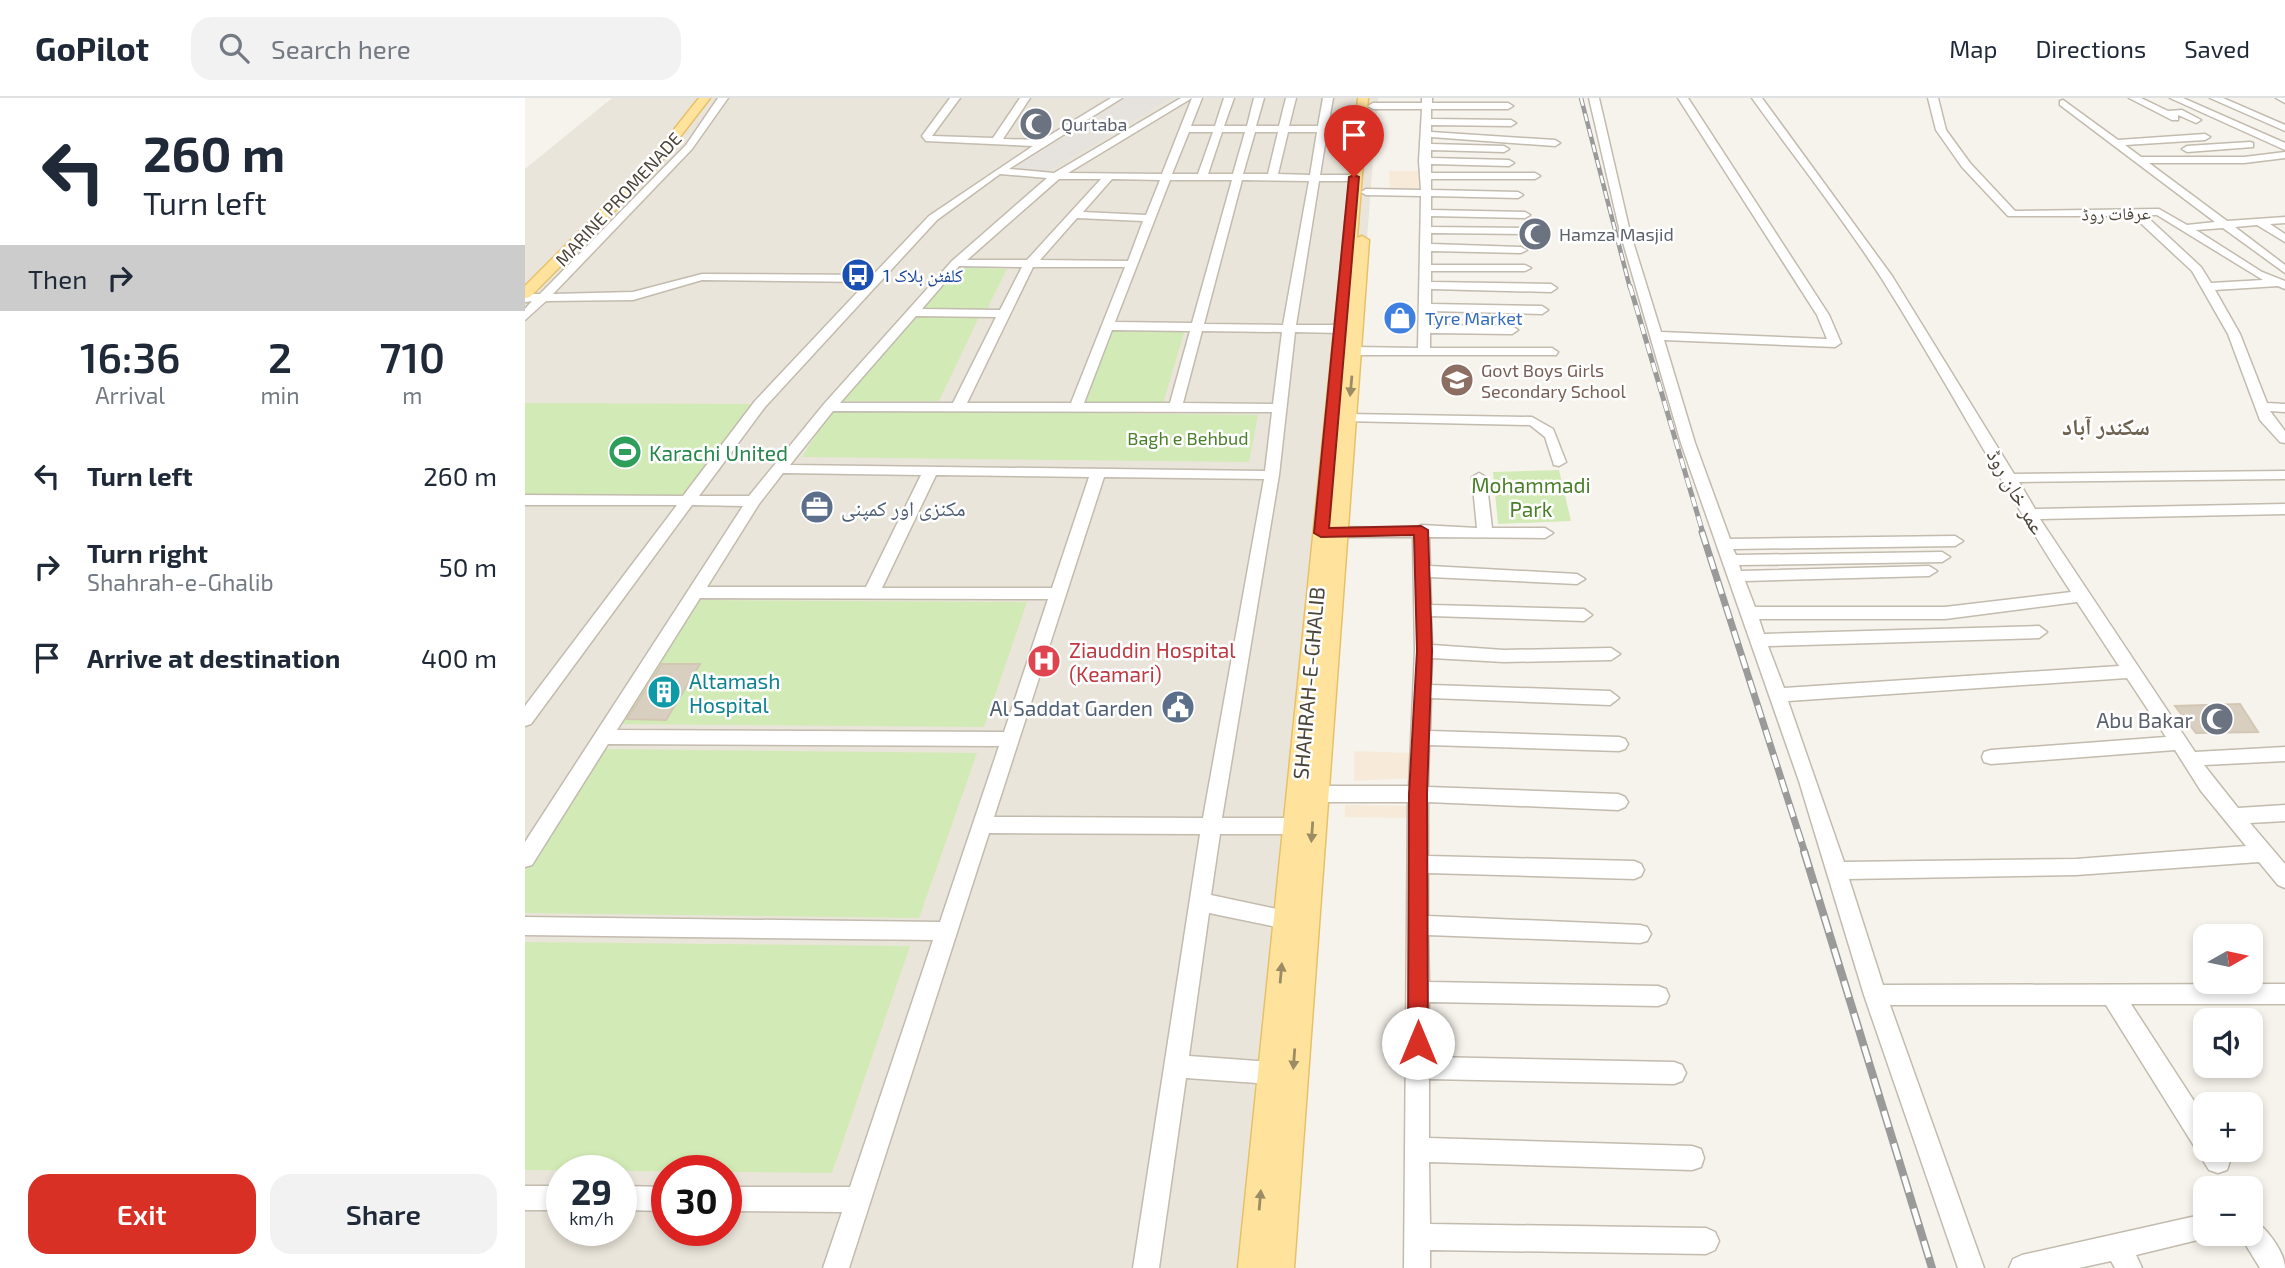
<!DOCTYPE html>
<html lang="en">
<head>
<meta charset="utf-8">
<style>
  body { margin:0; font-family:"Exo 2","Noto Naskh Arabic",sans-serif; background:#f2f2f3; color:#1f2937; height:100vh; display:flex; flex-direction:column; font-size:26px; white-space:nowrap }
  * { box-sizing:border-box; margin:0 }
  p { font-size:23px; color:#747a83 }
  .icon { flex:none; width:38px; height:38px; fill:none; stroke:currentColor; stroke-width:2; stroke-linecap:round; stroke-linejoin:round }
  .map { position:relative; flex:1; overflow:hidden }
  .sheet { display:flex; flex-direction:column; background:#fff; width:525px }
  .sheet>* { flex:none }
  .hud { background:#fff; color:#1f2937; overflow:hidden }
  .needle { width:46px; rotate:81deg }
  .tools { position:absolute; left:1668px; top:826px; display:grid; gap:14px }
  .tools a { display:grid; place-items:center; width:70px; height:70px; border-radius:14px; background:#fff; box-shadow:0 4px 10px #0003; font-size:35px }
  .speed { position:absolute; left:21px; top:1057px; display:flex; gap:14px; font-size:35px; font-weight:700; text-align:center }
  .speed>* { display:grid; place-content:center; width:91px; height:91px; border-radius:50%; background:#fff; box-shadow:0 4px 10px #0003; line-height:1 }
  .speed small { font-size:18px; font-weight:400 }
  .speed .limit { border:10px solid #d22; background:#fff; color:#111 }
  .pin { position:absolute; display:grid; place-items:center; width:60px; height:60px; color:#fff; margin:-72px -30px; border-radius:50% 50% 50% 0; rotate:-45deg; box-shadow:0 0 7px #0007 }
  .pin .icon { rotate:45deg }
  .me { position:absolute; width:77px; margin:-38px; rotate:0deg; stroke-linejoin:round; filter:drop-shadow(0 0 5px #0008) }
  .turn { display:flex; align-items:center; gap:24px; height:147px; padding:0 28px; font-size:32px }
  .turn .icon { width:91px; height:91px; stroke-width:2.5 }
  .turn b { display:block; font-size:49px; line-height:60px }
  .then { display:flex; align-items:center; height:66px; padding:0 28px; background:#0003; gap:14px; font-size:26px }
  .eta { display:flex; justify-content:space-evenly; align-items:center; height:119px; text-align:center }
  .eta b { font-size:42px; font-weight:600; line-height:49px }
  .action { display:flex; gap:14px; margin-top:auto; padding:14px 28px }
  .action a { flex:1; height:80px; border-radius:21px; background:#d93025; color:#fff; font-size:28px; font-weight:600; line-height:80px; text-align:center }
  .action a+a { background:#f2f2f3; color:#1f2937 }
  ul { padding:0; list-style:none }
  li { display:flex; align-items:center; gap:21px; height:91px; padding:0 28px }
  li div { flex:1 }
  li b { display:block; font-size:26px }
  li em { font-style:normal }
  header { display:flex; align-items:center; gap:42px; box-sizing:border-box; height:98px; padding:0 35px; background:#fff; border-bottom:2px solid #e0e1e3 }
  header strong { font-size:33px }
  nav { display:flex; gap:38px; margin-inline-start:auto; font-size:24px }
  .search { width:490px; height:63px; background:#f2f2f3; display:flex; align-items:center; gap:18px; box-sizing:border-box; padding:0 24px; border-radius:21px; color:#747a83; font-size:26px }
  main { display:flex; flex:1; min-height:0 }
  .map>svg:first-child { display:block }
  .residential { fill:#eae5da; fill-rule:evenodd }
  .commercial { fill:#f7ead8 }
  .industrial { fill:#e6e2dd }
  .green { fill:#d2eab5 }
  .building { fill:#d8cfc1; stroke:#d3c7b4; stroke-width:2 }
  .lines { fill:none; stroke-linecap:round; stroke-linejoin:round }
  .minor-casing { stroke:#c2bbae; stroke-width:3 }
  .major-casing { stroke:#e6c16a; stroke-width:3 }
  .minor { fill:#fff; fill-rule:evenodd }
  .major { fill:#ffe39c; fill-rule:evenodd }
  .rail-far3-casing { stroke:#9a9a9a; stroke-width:4.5 }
  .rail-far2-casing { stroke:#9a9a9a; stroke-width:5 }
  .rail-far1-casing { stroke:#9a9a9a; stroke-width:7 }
  .rail-casing { stroke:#9a9a9a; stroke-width:8 }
  .rail-far3 { stroke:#fff; stroke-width:2.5; stroke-dasharray:8; stroke-linecap:butt }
  .rail-far2 { stroke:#fff; stroke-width:3.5; stroke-dasharray:10; stroke-linecap:butt }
  .rail-far1 { stroke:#fff; stroke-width:4.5; stroke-dasharray:13; stroke-linecap:butt }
  .rail { stroke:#fff; stroke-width:5; stroke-dasharray:17; stroke-linecap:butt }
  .oneway { fill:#9c8c66 }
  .route { fill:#d93025; stroke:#8d1f18; stroke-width:2 }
  .labels { text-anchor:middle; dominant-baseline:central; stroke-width:5; stroke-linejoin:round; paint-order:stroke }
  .far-worship-label { font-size:18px; fill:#5b616d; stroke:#fff; text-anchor:start }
  .far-street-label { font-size:18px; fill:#4b4439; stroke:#fff }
  .far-transit-label { font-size:18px; fill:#164399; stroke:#fff; text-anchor:start }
  .far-shop-label { font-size:18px; fill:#366cbe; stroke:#fff; text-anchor:start }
  .far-education-label { font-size:18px; fill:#785e54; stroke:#fff; text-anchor:start }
  .far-park-label { font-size:18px; fill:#4a7f2a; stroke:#fff }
  .leisure-label { font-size:21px; fill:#27864d; stroke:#fff; text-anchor:start }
  .park-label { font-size:21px; fill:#4a7f2a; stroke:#fff }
  .street-label { font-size:21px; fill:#4b4439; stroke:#fff }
  .service-label { font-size:21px; fill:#4e5e75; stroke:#fff; text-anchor:start }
  .health-label { font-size:21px; fill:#be3a42; stroke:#fff; text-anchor:start }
  .culture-label { font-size:21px; fill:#0d838f; stroke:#fff; text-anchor:start }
  .worship-label { font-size:21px; fill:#5b616d; stroke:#fff; text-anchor:end }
  .far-district-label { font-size:23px; font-weight:bold; fill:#6e6250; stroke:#fff }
</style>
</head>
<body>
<header>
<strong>GoPilot</strong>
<div class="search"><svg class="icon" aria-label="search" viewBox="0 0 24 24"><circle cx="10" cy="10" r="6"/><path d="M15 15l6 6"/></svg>Search here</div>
<nav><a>Map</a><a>Directions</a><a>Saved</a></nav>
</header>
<main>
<section class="sheet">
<div class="hud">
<div class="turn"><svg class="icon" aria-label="left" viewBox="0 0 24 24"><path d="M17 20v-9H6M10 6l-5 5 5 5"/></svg><div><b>260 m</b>Turn left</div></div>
<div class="then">Then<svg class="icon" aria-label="right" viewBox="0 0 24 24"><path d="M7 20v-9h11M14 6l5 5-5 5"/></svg></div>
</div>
<div class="eta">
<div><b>16:36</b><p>Arrival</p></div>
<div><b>2</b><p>min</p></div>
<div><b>710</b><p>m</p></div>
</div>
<ul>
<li><svg class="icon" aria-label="left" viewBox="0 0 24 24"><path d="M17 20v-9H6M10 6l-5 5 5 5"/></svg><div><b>Turn left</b></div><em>260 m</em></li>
<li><svg class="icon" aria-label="right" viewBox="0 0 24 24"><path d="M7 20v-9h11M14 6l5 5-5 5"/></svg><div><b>Turn right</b><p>Shahrah-e-Ghalib</p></div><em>50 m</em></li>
<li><svg class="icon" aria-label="arrive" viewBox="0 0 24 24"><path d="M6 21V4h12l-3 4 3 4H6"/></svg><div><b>Arrive at destination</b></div><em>400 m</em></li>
</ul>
<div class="action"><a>Exit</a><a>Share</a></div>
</section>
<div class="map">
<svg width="1760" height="1170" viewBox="0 0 1760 1170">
  <rect width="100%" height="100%" fill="#f6f3ec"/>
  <path class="residential" d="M87,0H853L761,1170H0V71ZM37,1073H96V1132H37ZM142,1073H201V1132H142Z"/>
  <path class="commercial" d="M864,73H896L898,90L865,91Z
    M829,653L887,655V680L829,683Z
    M820,707L887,708L888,720L820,719Z"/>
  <path class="industrial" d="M601,0H646L522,74L487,72Z"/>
  <path class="green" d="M425,169L482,171L462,211H388Z
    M389,216L455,217L414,303H315Z
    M585,233L659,234L638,306L558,305Z
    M0,305L235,306L163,404L0,402Z
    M307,312L733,317L724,364L277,359Z
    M1034,372L1046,423L973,426L968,374Z
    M173,502L502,504L459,629L94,626Z
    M79,651L452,655L394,820L0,815V773Z
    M0,844L385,848L307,1075L0,1072Z"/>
  <path class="building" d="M137,566H175L141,622L102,621Z
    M1715,606L1733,634L1671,635L1650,608Z"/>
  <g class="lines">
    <defs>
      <path id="minor" d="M193,0H203L167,51L28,196L108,194L177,176L348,177L404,118L508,48L401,43L397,38L425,0H435L407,38L468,40L495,0H505L478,41L517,42L586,0H597L484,71L529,75L656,0H667L543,75L637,76L667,0H677L666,28H690L699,0H709L699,28H722L729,0H739L731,28H754L761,0H771L764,28H793L798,0H808L803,28H834L839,31L834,34H802L795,77H829L834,80L829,83H794L771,227H815L821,231L815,235L770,234L754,377L697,720H769L776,722L779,728L776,734L769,736H695L686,797L761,813L768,816L771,822L768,828L761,831L684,815L664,958L746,964L754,967L758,975L754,983L746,986L661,980L634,1170H608L675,736L464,735L324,1170H298L317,1114L201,1113V1089H325L408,842L0,837V819L415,824L474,648L83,646L7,767L0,769V744L218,408L167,407L6,626L0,628V608L152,407H0V397L158,398L230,303L342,184L177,182L108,202L21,203L0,222V211L7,203L0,204V196H15L161,47ZM664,34H688L673,76H647ZM697,34H720L708,76H683ZM730,34H753L743,76H718ZM763,34H792L785,77L753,76ZM475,76L522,80L427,163L299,306L224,398H174L240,309L412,122ZM534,81H576L502,162H442ZM587,81L635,82L621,117L558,114ZM645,82H707L667,225L590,224ZM717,82L784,83L758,227L679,226ZM552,120L618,123L603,163L515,162ZM434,168L497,169L475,212L397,211ZM508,169H600L546,305H442ZM391,218L471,219L428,305H315ZM587,232L665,233L645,305H559ZM677,233L757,234L748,306L658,305ZM308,313L747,314L740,373L265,367ZM258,375L396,377L341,489H182L234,406ZM411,377L564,379L527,490H357ZM579,379L739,381L678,720L469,719ZM175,500L523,501L479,634L92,632Z
        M897,0H907V5H983L988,8L983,11H906V21L986,22L991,25L986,28L906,27V34L1030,42L1035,45L1030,48L906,39V46L979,48L984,51L979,54L906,52V60L984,62L989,65L984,68L906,66V75H1010L1015,78L1010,81H906V92L993,94L998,97L993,100L906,98V112L1000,114L1005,117L1000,120L906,118V129L1005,130L1010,133L1005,136L906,135V146L996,149L1002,152L996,155L906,153V167H1000L1006,170L1000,173H906V184L1026,186L1032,190L1026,194L906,191V206L1017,208L1023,212L1017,216L906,213L905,227L987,228L993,232L987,236L905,235V250H1027L1033,254L1031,257H829L823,253L829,249L893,250L896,98L841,97L836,94L841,91L896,92L894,63L897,11H848L843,8L848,5H897Z
        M1064,0H1074L1105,134L1136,234L1302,241L1292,217L1153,0H1163L1304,217L1316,245L1310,249L1139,242L1170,345L1205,441L1430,438L1438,443L1430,448L1208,451L1211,457L1417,454L1425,459L1417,464L1214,467L1216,473L1404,468L1412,473L1404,478L1220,483L1230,509H1420L1546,494C1479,392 1422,284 1357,181C1317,119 1270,60 1227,0H1237L1367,178L1489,376L1760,373V381L1494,384L1510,411L1760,406V416L1515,421L1670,654L1760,649V663L1679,667L1713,710L1760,707V723L1725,725L1760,766V790L1753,787L1734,764L1551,777L1324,781L1358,887L1760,886V906H1606L1680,1020V1052H1700L1705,1063L1702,1072L1693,1075L1684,1072L1581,907H1365L1459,1170H1433L1339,897L1274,683L1156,345L1095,134ZM1552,504L1594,568L1259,590L1243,548L1514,540L1522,534L1514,528L1239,536L1234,521H1420ZM1602,580L1641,639L1466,652L1459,654L1457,659L1459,664L1466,666L1650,652L1676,693L1721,748L1551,761L1319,764L1263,603Z
        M1403,0H1413L1421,32L1445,65L1490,113L1634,111L1662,127L1690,124L1535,7V3L1538,2L1593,42L1680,36L1685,39L1680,42L1600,47L1616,59H1719L1760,54V60L1719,65H1624L1702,123L1760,119V125L1745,126L1760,136V144L1732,127L1710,129L1760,167V175L1698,130L1671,132L1737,174L1760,183V191L1753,188L1690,192L1715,236L1742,305L1760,306V314L1745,313L1760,333V345L1755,344L1735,322L1703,236L1667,173L1608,118H1483L1437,69L1411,32ZM1620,117H1632L1738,182L1686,185L1676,169Z
        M1604,0H1616L1643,13L1657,12L1676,22L1671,25L1653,17V22H1647Z
        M1645,0H1658L1760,45V52Z
        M1685,0H1698L1760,27V33Z
        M1751,0H1760V5Z
        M1725,44L1728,45V49L1662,54L1657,51L1662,48Z
        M823,316L1007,319L1028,331L1041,364L1034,368L1029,367L1020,339L1005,327L818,323V317Z
        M954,375L961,379L967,430H1020L1028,435L1020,440L904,439L905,468L1052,476L1060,481L1052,486L905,479L906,507L1059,511L1067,517L1059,523L906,518L907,547L979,552L1086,550L1095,556L1086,562L979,564L907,560L906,587L1085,593L1094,600L1085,607L906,600L905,633L1094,639L1100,641L1103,646L1100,651L1094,653L904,647L903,689L1093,696L1100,699L1103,704L1100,709L1093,712L903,704V758L1109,763L1116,766L1119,772L1116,778L1109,781L903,775V818L1115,827L1122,829L1126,836L1122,843L1115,845L903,837L904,884L1133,888L1141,891L1144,898L1141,905L1133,908L904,904V959L1149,964L1157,967L1161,975L1157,983L1149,986L904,981V1040L1167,1048L1176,1051L1179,1060L1176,1069L1167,1072L904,1064L905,1126L1181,1130L1190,1134L1194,1143L1190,1152L1181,1156L905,1152V1170H879L883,704H781L774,701L771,696L774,691L781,688H884L890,553L888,439H799L791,434L799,429L890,430L896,427L952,430L947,379Z
        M0,1088H37V1112H0Z
        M96,1088L142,1089V1113L96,1112Z
        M1680,1116V1136H1690L1689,1138L1611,1157L1617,1170H1590L1586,1163L1554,1170H1484L1488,1161L1497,1157Z
        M1726,1121C1740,1127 1760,1154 1760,1170H1735L1714,1136H1726Z"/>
      <path id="major" d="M174,0H185L128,74L5,199L0,200V188L120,68Z
        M833,0H843L832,140L837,138L844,142L769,1170H713Z"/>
    </defs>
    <use href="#minor" class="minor-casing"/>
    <use href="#major" class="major-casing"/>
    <use href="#minor" class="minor"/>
    <use href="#major" class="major"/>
    <defs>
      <path id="rail-far3" d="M1056,0L1105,190"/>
      <path id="rail-far2" d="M1105,188L1178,435"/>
      <path id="rail-far1" d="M1177,434L1280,755"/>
      <path id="rail" d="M1279,753L1407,1170"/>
    </defs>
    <use href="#rail-far3" class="rail-far3-casing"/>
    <use href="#rail-far2" class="rail-far2-casing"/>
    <use href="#rail-far1" class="rail-far1-casing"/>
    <use href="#rail" class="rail-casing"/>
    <use href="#rail-far3" class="rail-far3"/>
    <use href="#rail-far2" class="rail-far2"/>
    <use href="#rail-far1" class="rail-far1"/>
    <use href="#rail" class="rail"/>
  </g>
  <defs><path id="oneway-solid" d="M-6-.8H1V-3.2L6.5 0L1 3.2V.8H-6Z" transform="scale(1.75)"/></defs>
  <g class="oneway">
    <use href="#oneway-solid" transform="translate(826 288) rotate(95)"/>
    <use href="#oneway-solid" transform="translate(787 734) rotate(94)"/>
    <use href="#oneway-solid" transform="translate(756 875) rotate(-85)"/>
    <use href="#oneway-solid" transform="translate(769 961) rotate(94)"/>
    <use href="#oneway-solid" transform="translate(735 1102) rotate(-85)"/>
  </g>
  <path class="route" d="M829,77L834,79L804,430L896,428L903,432L907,553L902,696L903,945L900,952L893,954L886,952L883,945L884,696L892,553L889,437L796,439L789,435L824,79Z"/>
  <defs>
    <symbol id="mosque-disc" viewBox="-11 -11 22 22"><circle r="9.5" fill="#6b7280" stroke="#fff"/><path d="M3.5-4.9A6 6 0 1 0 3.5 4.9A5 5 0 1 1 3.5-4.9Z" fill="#fff"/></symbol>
    <symbol id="bus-disc" viewBox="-11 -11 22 22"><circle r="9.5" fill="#1a4fb4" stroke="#fff"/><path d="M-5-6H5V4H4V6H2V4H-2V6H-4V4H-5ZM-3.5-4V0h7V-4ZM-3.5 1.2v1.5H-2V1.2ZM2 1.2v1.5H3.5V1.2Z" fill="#fff"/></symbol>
    <symbol id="shop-disc" viewBox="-11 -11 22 22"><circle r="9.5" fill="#3f7fe0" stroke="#fff"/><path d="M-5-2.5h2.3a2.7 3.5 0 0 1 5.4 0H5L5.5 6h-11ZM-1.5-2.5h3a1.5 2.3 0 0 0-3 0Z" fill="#fff"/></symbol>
    <symbol id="school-disc" viewBox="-11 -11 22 22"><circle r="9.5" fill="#8d6e63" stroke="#fff"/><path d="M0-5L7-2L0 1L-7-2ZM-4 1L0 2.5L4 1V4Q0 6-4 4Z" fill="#fff"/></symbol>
    <symbol id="stadium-disc" viewBox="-11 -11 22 22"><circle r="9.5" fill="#2e9e5b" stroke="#fff"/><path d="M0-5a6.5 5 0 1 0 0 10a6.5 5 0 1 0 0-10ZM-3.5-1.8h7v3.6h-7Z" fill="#fff"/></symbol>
    <symbol id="office-disc" viewBox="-11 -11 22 22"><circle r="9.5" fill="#5c6f8a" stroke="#fff"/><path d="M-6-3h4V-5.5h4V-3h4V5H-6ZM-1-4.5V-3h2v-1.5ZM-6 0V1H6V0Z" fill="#fff"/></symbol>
    <symbol id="hospital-disc" viewBox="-11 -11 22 22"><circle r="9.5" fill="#e0444e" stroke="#fff"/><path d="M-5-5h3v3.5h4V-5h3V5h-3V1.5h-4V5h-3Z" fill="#fff"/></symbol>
    <symbol id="building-disc" viewBox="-11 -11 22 22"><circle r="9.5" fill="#0f9aa8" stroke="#fff"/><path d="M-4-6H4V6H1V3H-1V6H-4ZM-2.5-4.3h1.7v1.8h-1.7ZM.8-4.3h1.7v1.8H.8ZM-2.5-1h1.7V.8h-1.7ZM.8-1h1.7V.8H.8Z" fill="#fff"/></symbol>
    <symbol id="civic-disc" viewBox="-11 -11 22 22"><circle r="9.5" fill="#5c6f8a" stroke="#fff"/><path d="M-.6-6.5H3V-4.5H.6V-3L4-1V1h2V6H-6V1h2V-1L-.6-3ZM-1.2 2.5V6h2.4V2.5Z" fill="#fff"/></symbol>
  </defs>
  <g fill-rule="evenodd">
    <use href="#mosque-disc" x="492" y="7" width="38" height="38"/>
    <use href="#mosque-disc" x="991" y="117" width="38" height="38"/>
    <use href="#bus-disc" x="314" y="158" width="38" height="38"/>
    <use href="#shop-disc" x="856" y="201" width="38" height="38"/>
    <use href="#school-disc" x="913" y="263" width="38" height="38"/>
    <use href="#stadium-disc" x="81" y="335" width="38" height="38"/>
    <use href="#office-disc" x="273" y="390" width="38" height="38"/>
    <use href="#hospital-disc" x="500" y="544" width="38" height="38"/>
    <use href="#building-disc" x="120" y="575" width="38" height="38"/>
    <use href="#civic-disc" x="634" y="590" width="38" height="38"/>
    <use href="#mosque-disc" x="1673" y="602" width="38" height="38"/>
  </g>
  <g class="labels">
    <g class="far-worship-label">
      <text x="536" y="26">Qurtaba</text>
      <text x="1034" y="136">Hamza Masjid</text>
    </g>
    <g class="far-street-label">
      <text transform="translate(93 101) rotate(-47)">MARINE PROMENADE</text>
      <text transform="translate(1591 115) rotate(-1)">عرفات روڈ</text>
    </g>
    <g class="far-transit-label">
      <text x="358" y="177">کلفٹن بلاک 1</text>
    </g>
    <g class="far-shop-label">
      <text x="900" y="220">Tyre Market</text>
    </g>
    <g class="far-education-label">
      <text x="956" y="272">Govt Boys Girls<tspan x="956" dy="21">Secondary School</tspan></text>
    </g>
    <g class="far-park-label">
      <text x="663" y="340">Bagh e Behbud</text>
    </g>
    <g class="leisure-label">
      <text x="124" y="354">Karachi United</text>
    </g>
    <g class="park-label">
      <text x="1006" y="386">Mohammadi<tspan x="1006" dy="24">Park</tspan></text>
    </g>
    <g class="street-label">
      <text transform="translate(1492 393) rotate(60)">عمر خان روڈ</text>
      <text transform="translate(783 585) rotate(-85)">SHAHRAH-E-GHALIB</text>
    </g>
    <g class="service-label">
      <text x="316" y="409">مکنزی اور کمپنی</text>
      <text x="628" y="609" text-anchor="end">Al Saddat Garden</text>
    </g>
    <g class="health-label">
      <text x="544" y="551">Ziauddin Hospital<tspan x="544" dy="24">(Keamari)</tspan></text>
    </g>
    <g class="culture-label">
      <text x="164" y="582">Altamash<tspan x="164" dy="24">Hospital</tspan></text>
    </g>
    <g class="worship-label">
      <text x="1668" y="621">Abu Bakar</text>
    </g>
    <g class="far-district-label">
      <text x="1581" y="328">سکندر آباد</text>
    </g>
  </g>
</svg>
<div class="tools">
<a><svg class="needle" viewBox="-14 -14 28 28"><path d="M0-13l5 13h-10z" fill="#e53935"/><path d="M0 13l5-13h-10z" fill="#747a83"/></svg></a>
<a><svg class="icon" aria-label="sound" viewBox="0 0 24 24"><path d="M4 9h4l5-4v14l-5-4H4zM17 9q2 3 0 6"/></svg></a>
<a>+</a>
<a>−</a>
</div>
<div class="speed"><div>29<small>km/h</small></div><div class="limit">30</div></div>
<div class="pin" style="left:829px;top:79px;background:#d93025"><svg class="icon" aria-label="arrive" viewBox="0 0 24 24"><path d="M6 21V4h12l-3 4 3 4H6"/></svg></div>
<svg class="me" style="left:893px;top:945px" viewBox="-20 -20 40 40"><circle r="19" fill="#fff"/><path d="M0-13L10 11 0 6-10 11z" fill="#d93025"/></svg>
</div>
</main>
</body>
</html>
